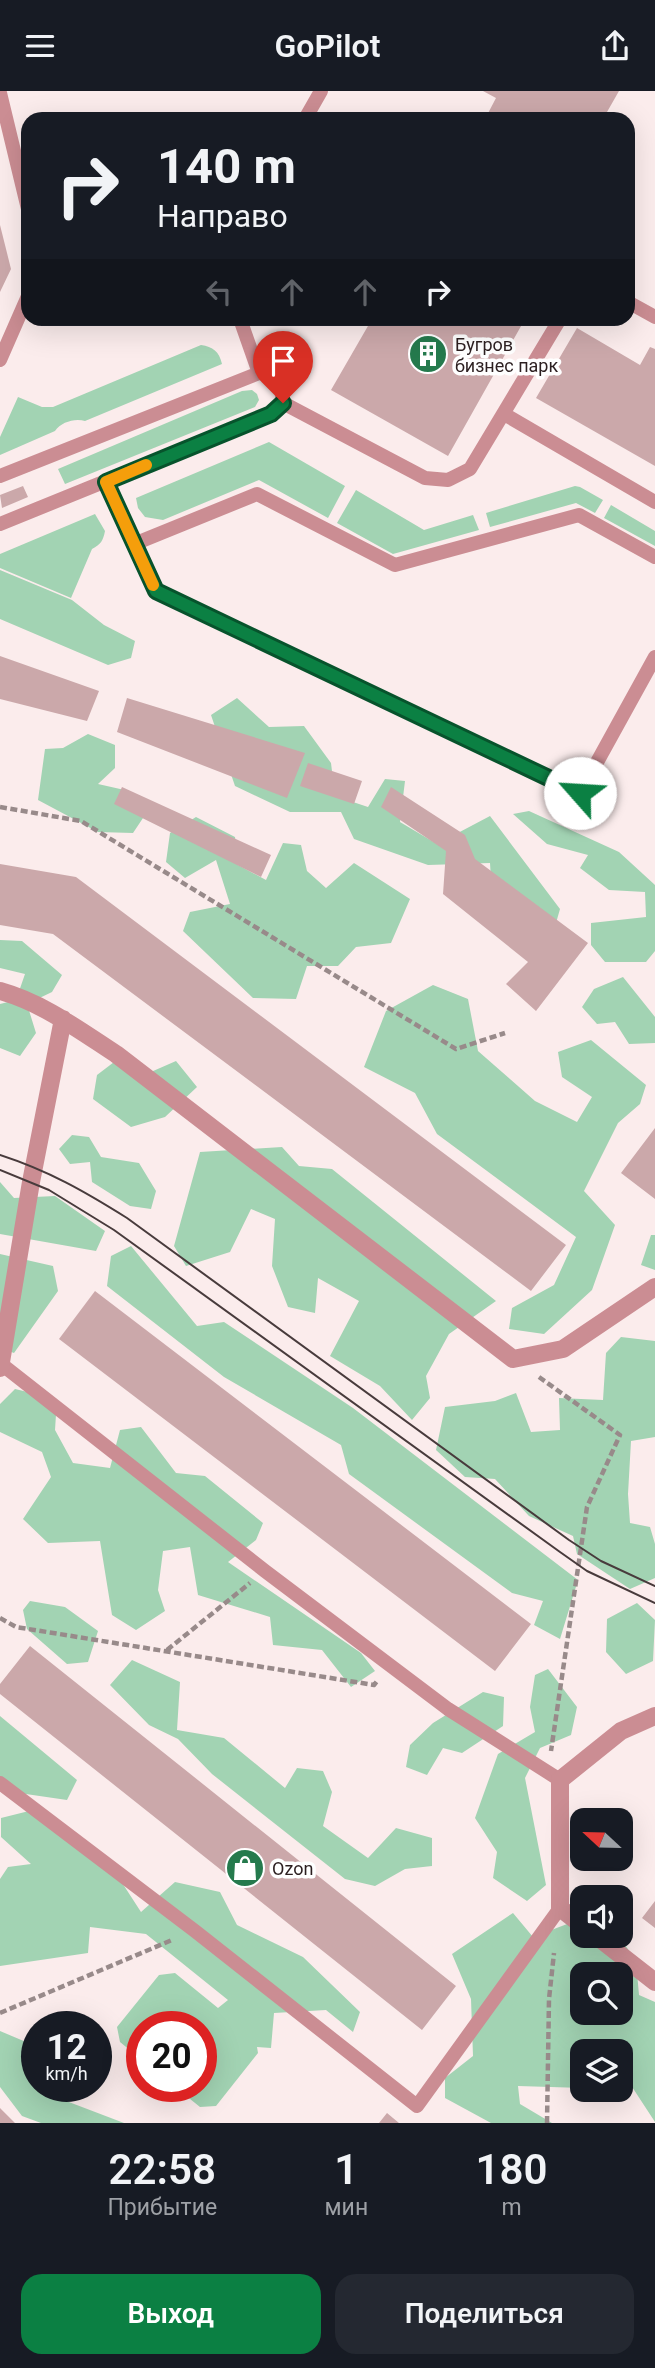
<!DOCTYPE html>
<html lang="ru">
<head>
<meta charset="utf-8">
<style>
  body { margin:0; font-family:Roboto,sans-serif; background:#242831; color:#f1f3f6; height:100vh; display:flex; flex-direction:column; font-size:26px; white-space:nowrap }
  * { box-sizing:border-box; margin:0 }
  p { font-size:23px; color:#9ea1a6 }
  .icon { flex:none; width:38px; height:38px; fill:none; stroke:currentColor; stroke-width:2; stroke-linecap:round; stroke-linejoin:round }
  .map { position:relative; height:2032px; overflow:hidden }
  .side { display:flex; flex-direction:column; background:#171b24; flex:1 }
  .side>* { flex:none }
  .guide { position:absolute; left:21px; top:21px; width:614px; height:214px; border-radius:21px; box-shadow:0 7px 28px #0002; background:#171b24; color:#f1f3f6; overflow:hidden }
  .needle { width:46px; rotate:292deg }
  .controls { position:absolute; left:570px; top:1717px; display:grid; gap:14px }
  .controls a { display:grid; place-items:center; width:63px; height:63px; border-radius:14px; background:#171b24; box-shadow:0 7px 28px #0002; font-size:35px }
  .speed { position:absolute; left:21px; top:1920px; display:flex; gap:14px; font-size:35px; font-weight:700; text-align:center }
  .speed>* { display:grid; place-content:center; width:91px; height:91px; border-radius:50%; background:#171b24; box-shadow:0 7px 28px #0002; line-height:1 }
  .speed small { font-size:18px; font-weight:400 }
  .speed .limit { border:10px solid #d22; background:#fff; color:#111 }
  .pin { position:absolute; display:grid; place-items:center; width:60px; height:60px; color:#fff; margin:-72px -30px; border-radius:50% 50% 50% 0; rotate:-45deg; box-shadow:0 0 7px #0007 }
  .pin .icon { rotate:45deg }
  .me { position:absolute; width:77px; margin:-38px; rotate:296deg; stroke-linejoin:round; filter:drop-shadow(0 0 5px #0008) }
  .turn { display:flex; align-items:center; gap:24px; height:147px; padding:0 21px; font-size:32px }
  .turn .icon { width:91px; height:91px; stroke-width:2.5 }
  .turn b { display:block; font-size:49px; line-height:60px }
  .lanes { display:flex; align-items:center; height:66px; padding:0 21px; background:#0003; justify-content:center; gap:35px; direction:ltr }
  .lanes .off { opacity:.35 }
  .eta { display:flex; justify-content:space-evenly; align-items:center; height:119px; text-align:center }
  .eta b { font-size:42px; font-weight:600; line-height:49px }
  .button { display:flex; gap:14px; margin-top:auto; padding:14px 21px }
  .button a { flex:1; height:80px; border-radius:21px; background:#0b8043; color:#fff; font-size:28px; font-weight:600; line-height:80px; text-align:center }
  .button a+a { background:#242831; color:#f1f3f6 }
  header { display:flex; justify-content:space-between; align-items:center; height:91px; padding:0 21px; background:#171b24; font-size:32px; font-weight:600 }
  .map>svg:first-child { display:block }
  .green { fill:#a2d3b3; fill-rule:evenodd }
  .building { fill:#cba8aa }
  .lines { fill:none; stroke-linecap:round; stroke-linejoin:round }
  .path { stroke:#988a8a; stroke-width:4.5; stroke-dasharray:7 3.5; stroke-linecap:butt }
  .lane { stroke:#cb8d93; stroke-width:14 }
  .street { stroke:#cb8d93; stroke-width:18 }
  .tram { stroke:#483b3c; stroke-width:2 }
  .route-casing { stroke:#07532c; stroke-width:18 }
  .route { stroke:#0b8043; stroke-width:12 }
  .slow { stroke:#f59e0b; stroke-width:12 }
  .labels { text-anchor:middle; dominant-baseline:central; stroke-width:7; stroke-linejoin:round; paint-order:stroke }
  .poi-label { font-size:18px; fill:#2c1f20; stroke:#fff; text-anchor:start }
</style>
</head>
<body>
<header><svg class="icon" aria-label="menu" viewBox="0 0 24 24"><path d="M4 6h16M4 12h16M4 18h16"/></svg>GoPilot<svg class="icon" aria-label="share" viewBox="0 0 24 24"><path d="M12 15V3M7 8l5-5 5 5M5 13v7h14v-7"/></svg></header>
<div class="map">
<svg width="655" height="2032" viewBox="0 0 655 2032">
  <rect width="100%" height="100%" fill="#fbecec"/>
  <path class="green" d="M201,254C213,256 219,260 222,273L85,330C75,327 61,331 55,340L0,364V346L18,306L42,316H53Z
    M252,299L257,303L259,309L255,316L65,393L58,378L242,300Z
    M269,351L345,395L328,427L259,389L163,429L145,426L138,417L136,407Z
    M575,395L580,396L603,409L595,422L576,412L490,436L486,422Z
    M356,399L424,439L473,424L479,439L393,463L337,432Z
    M611,414L655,440V455L604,427Z
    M95,423L105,440C103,450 101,453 92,458L71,507L0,477V463Z
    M0,479L72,509L104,534L135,550L131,567L108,574L0,528Z
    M237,607L269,636L304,635L331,672L335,705L368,716L385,688L405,690L400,731L437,753L490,725L560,818L552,846L493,819L490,772L428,774L354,748L341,721H290L235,695L211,624Z
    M88,643L115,654V677L98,693L129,700L153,712L133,742L98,741L38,709L45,658L63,657Z
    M529,720L619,761L655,794V860L646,871H605L591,854V832L646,826L645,801L609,799L580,777L588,764L547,753L513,723Z
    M196,726L235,746L238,774L266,789L283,752L301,754L307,780L326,797L354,772L410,808L391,852L356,856L338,875H307L296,908L253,907L183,840L190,821L230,813L216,769L185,787L166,771L170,742Z
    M0,849L22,850L62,884L52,901L27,913L36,942L20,965L0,957V913L16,909L25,883L0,877Z
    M623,886L655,926V952L629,953L615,931L597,933L582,916L594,898Z
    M433,894L468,908L478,960L535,1010L577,1031L592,1006L562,986L558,961L591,949L646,994L640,1013L618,1032L584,1100L615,1134L592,1199L544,1243L509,1238L512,1217L554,1194L576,1146L437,1043L415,1002L364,976L386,920Z
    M118,968L144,984L176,970L197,996L165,1026L131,1036L93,1008L97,984Z
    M72,1044L89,1046L101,1066L139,1072L156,1100L151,1118L130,1115L92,1091L90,1071L70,1073L59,1058Z
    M282,1056L299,1075L332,1078L496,1210L449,1243L426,1285L430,1307L412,1329L380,1295L330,1265L359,1210L318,1187L315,1222L288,1216L272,1175L275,1128L251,1118L230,1161L186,1175L174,1155L200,1061Z
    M0,1091L14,1107L55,1105L105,1140L96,1160L0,1143Z
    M651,1144H655V1179L641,1174Z
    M131,1155L197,1235L224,1231L353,1317L578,1489L560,1548L534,1534L543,1510L512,1502L349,1383L341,1354L224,1286L107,1195L111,1165Z
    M0,1163L53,1175L58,1200L14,1262L0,1257Z
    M621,1246L655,1250V1346L631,1350L628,1403L630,1432L650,1436L655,1453V1487L630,1498L577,1463L573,1445L529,1425L495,1388L465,1386L436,1359L445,1316L495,1310L516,1302L531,1341L560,1339L559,1307L603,1309L606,1262Z
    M15,1298L57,1308L55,1339L73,1372L110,1377L120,1339L141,1336L176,1382L205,1385L263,1432L256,1449L228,1471L361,1562L375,1580L351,1596L322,1559L273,1554L270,1526L198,1504L190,1456L163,1460L158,1499L165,1520L136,1539L112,1524L100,1450L48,1452L23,1428L51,1386L42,1361L0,1341V1313Z
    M30,1510L65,1516L98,1540L88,1571L67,1573L27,1538L23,1519Z
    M637,1512L655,1529L653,1570L626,1583L606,1561L607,1528Z
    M132,1569L180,1591L177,1639L224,1647L285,1697L297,1677L323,1680L332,1701L323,1735L368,1767L396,1737L432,1747V1775L405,1778L375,1795L345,1788L212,1683L178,1648L149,1634L110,1594Z
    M548,1578L577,1616L571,1644L540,1657L525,1687L546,1794L527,1810L493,1787L497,1761L475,1727L498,1663L535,1641L530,1616L535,1584Z
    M483,1601L504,1606L503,1635L462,1662L443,1657L427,1684L406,1676L410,1654L433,1632Z
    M0,1625L77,1689L67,1709L19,1702L0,1689Z
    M29,1720L117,1784L141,1821L175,1791L220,1801L237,1834L303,1866L360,1921L353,1941L326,1919L274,1922L271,1957L257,1956L258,1962L216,2015L200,2016L174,1995H201V1936H142V1969L120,1951L117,1936L159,1884L175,1882L218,1917L228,1909L146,1843L90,1836L88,1862L0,1875V1788L8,1776L31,1773L1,1746V1727Z
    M513,1822L533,1846L575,1830L583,1833V1844L619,1845L636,1870L639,1904L655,1911V2031L621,1979V1960H583V1997L518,1995L520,2013L552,2032H491L445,2007V1987L473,1965L471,1908L452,1863ZM583,1883H621V1922H583Z
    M0,1940L26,1951L37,1942V1995H44L40,2000L124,2032H41L22,2025L0,1996Z"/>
  <path class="building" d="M483,0H619L603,28H485L496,7Z
    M0,134L11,178L0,201Z
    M372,228H525L448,365L331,299Z
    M577,237L640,274L650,256L655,258V375L536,307Z
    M23,395L28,406L2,417L0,404Z
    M0,565L99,600L87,630L0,608Z
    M127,607L305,662L287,707L117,641Z
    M308,672L362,690L354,713L300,695Z
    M122,696L271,764L261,786L114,713Z
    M391,696L465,744L475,768L588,852L536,920L506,893L528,871L443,803L446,760L381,716Z
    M0,773L76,786L566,1154L531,1200L53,843L0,834Z
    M655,1037V1108L621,1082Z
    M95,1200L531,1533L495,1580L59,1248Z
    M30,1555L456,1895L422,1939L0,1603V1593Z
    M655,1810V1837L642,1827Z
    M0,2017L15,2032H0Z
    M387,2022L399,2032H379Z"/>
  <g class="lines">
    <path class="path" d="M0,716L81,730L456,958L505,942
      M539,1286L620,1344L587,1416L551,1660
      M0,1527L16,1536L374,1594L378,1589
      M167,1559L250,1492
      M0,1922L172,1849
      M547,2032L549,1908L554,1862"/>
    <path class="lane" d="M0,2L28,118
      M305,28L321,0
      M628,211L655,226
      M240,228L259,282
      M0,269L28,205
      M283,312L425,387L448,389L470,378L560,228
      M504,323L655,411
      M0,385L259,282L273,285L281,297L283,312L271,323L0,433
      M106,391L156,500L580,702L655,566
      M134,453L257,403L395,474L579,424L655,466
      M0,1272L265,1480L448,1618L560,1689
      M0,1692L195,1840L417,2015L560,1817"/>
    <path class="street" d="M0,900C43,912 79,939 116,963L513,1268L563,1258L655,1196
      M0,1277L31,1091L63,928
      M583,1835L560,1817V1689L621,1640L655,1625
      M595,1844L655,1891"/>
    <path class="tram" d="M0,1064C49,1080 84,1100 127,1127L569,1449L601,1470L655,1495
      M0,1079L49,1099L114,1139L560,1461L587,1480L655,1512"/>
  </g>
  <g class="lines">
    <defs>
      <path id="route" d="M283,312L271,323L106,391L156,500L580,702"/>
    </defs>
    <use href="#route" class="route-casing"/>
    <use href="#route" class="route"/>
    <path class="slow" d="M146,374L106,391L153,494"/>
  </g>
  <defs>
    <symbol id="building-disc" viewBox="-11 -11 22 22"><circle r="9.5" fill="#257a4d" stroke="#fff"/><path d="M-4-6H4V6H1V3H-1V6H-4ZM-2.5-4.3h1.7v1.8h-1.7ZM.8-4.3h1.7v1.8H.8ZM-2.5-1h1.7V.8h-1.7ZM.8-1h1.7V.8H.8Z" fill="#fff"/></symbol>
    <symbol id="shop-disc" viewBox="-11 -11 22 22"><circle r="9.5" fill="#257a4d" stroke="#fff"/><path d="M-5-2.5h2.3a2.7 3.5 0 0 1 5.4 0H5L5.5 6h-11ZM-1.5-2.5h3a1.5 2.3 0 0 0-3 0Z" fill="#fff"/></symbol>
  </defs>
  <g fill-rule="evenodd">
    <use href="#building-disc" x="406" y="241" width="44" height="44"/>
    <use href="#shop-disc" x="223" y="1755" width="44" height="44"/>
  </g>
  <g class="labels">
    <g class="poi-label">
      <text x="455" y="253">Бугров<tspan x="455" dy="21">бизнес парк</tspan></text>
      <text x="272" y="1777">Ozon</text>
    </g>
  </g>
</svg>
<div class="controls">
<a><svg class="needle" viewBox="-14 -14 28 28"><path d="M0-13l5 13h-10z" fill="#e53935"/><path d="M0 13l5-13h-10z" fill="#9ea1a6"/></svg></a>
<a><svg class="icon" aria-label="sound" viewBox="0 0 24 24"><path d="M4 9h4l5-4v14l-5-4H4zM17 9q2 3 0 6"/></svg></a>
<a><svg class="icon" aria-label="search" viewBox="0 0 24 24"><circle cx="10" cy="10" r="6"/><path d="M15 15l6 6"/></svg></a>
<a><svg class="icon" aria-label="layers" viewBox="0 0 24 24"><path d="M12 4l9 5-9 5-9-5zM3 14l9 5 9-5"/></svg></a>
</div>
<div class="speed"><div>12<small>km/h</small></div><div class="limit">20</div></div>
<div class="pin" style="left:283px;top:312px;background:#d93025"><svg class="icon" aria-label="arrive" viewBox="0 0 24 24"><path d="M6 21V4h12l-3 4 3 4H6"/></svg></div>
<svg class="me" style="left:580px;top:702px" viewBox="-20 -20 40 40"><circle r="19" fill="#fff"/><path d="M0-13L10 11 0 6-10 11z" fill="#0b8043"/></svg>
<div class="guide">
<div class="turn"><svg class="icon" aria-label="right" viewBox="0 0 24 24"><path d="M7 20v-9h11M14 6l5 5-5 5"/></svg><div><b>140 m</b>Направо</div></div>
<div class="lanes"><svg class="icon off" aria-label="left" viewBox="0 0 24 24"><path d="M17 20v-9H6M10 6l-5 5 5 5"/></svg><svg class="icon off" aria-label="ahead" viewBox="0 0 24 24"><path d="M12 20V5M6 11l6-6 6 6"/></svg><svg class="icon off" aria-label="ahead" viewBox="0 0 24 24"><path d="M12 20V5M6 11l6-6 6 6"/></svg><svg class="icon" aria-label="right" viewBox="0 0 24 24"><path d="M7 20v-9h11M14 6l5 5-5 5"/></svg></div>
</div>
</div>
<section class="side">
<div class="eta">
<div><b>22:58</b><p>Прибытие</p></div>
<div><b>1</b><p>мин</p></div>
<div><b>180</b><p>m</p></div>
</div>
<div class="button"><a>Выход</a><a>Поделиться</a></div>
</section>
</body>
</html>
